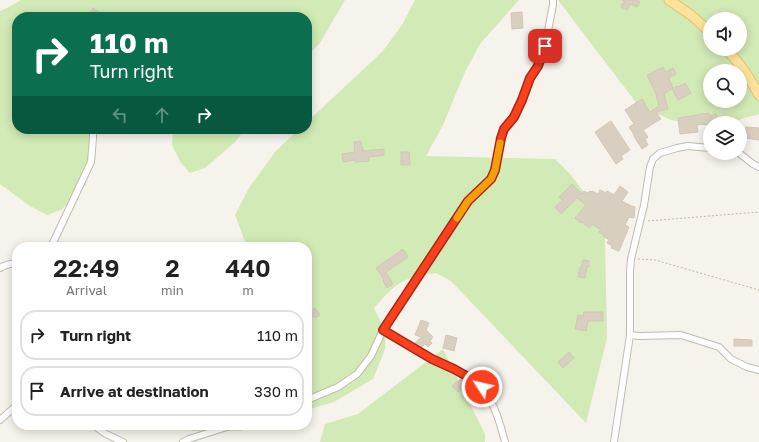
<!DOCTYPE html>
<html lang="en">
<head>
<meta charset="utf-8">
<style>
  body { margin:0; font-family:"Golos Text",sans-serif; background:#f6f6f6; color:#222; height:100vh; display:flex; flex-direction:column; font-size:15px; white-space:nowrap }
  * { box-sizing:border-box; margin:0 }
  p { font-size:13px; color:#767676 }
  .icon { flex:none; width:22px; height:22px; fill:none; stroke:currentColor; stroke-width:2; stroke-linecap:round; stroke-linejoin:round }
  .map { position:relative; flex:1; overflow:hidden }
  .side { position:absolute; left:12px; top:242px; width:300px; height:188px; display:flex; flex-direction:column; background:#fff; border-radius:16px; box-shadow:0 2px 10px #0003 }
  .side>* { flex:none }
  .top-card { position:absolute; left:12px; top:12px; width:300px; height:122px; border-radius:16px; box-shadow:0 2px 10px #0003; background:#0b6e4f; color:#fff; overflow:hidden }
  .buttons { position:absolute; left:703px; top:12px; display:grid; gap:8px }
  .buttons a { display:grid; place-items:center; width:44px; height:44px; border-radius:50%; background:#fff; box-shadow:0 2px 10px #0003; font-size:20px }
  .pin { position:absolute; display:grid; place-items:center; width:34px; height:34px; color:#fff; margin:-17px; border-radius:8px; box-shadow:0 2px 6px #0006 }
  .me { position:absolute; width:44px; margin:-22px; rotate:305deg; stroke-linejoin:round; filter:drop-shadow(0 0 3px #0008) }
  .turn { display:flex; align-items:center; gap:14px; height:84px; padding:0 12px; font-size:18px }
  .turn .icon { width:52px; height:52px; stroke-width:2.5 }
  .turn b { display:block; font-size:28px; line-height:34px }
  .lanes { display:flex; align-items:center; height:38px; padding:0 12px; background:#0003; justify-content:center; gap:20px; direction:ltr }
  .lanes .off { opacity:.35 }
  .eta { display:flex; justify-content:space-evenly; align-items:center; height:68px; text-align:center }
  .eta b { font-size:24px; font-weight:600; line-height:28px }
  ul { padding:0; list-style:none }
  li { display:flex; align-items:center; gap:12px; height:50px; margin:0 8px 6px; padding:0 4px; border:2px solid #e0e0e0; border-radius:16px }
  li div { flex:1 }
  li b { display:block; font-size:15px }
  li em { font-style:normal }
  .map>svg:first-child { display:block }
  .green { fill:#d2eab5; fill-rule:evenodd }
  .building { fill:#d8cfc1; stroke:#d3c7b4 }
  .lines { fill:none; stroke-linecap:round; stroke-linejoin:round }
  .minor-casing { stroke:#c2bbae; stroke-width:8 }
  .primary-casing { stroke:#e6c16a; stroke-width:11 }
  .path { stroke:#c4b79f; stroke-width:1; stroke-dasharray:2 2; stroke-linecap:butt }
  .minor { stroke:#fff; stroke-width:6 }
  .primary { stroke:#ffe39c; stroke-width:9 }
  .route-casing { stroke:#a42913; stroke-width:10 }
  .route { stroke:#fc3f1d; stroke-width:7 }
  .slow { stroke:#f59e0b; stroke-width:7 }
</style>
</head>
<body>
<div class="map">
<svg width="759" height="442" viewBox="0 0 759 442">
  <rect width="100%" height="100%" fill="#f6f3ec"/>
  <path class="green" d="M21,0H345L320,43L307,56V17H17V129H93L86,185L61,210L47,215L30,206L0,184V11L11,6Z
    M415,0H519L480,44L465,72L443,125L426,156L555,159L570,174L594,205L605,239L607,338L586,423L451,281L436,273C428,274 419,275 411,278C395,283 385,296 374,308L386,332L385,349L373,379L334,402L307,410V247H247L235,215L249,188L275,152L299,129H307V122L382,52L402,25Z
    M558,0H759V114L728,123H710V126L671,120L638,105ZM710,19H740V49H710ZM710,71H740V101H710Z
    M173,129H245L235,142L205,168L190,173L181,163L172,145Z
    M443,349L485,434V442H320L325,424L358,414Z
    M186,425H260L241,431H192Z"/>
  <path class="building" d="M622,0H635L640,2L637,7L630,4L627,10L621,7L623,3L626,2Z
    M93,8L107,17H88Z
    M522,12L523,28L512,29L511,13Z
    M663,67L665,72L673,68L676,74L669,78L673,88L664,94L668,109L656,112L661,119L643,130L648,137L645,139L648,145L642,149L635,138L633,133L629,127L634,124L625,110L642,99L650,112L659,106L656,96H657L647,75Z
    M685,83L691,93L678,100L672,89L677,86L678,87Z
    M709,113V116L716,114L719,123L697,125L698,132L680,134L678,118Z
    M611,121L630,150L621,156L623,159L616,164L595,132Z
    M746,127L759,128V140L745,138Z
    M361,141L362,148L363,147V151L384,149V155L369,157V161L355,162V160L343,162L342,154L355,152L354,142Z
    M401,152H409L410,165H401Z
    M572,184L582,194L584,191L588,193L590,191L591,192L592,191L598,194L600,190L606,193L607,191L614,195L620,186L628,192L622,201L631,206L635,207L634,218L629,217L625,225L629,227L619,251L611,248L612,246L607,243L609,240L603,236L604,235L599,232L601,230L592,224L589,228L582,222L581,223L575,218L586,205L577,198L561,214L555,207L563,200L559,197Z
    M403,249L408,257L386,272L393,284L387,288L383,281L384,280L376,268Z
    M583,260L589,261V267L587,266L585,278L578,277L580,267L581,268Z
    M315,308L320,315L315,318L314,316L307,321V313Z
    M584,312H603V321H588L586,331L575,329L578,315L583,316Z
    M421,320L429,323L426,330L433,337L430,341L432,343L428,347L425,344L421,348L415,343L421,337L415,335Z
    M446,335L457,338L454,351L443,348Z
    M734,339L752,340V346H734Z
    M569,352L574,358L563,368L558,362Z
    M462,378L468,384L458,392L452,386Z"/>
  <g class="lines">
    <defs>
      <path id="minor" d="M739,153L753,164L759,167
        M51,247L91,162L93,138V129
        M0,268C5,265 11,263 17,264
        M383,330C400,340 416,351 433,360C448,367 474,376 483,388C495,405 500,423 505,442
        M630,335L639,336L681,335L719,347L731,359L747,367L759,370
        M307,400L338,387L357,374L371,356L383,330L468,201L491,179L495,170L501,138L504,129L514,117L522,100L531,78L538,66L545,46L553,5V0
        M0,420L17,405
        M93,425L106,434L123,442
        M183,442L189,439L233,425
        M614,442L630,335V271L631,259L644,205L650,167L653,159L660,153L677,148L688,146L710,148"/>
      <path id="primary" d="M669,0L691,15L710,32
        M726,49C740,63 750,78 759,95"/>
    </defs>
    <use href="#minor" class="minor-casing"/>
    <use href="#primary" class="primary-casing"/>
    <path class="path" d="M648,221L759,212
      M638,259L655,260L759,290"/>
    <use href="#minor" class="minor"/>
    <use href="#primary" class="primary"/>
  </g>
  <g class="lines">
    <defs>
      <path id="route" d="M482,387L472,379L454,369L432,359L383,330L468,201L491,179L495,170L501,138L504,129L514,117L522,100L530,78L538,66L545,46"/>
    </defs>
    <use href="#route" class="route-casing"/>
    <use href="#route" class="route"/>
    <path class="slow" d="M457,218L468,201L491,179L495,170L500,143"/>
  </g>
</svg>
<div class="buttons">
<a><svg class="icon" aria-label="sound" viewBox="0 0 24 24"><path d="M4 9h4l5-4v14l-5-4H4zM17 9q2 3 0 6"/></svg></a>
<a><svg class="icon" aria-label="search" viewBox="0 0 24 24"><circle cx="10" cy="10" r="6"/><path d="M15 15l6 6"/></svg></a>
<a><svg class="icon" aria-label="layers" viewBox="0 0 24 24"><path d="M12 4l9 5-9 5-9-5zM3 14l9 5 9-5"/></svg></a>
</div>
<div class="pin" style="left:545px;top:46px;background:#d93025"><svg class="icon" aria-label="arrive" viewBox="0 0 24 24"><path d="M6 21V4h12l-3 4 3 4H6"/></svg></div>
<svg class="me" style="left:482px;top:387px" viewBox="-20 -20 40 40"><circle r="17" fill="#fc3f1d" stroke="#fff" stroke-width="3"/><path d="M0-11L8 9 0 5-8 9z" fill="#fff"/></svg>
<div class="top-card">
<div class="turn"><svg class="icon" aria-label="right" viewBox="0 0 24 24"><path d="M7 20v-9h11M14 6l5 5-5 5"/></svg><div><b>110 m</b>Turn right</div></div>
<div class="lanes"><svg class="icon off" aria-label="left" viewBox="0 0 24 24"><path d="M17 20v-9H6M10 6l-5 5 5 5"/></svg><svg class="icon off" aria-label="ahead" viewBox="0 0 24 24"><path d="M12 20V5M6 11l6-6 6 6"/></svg><svg class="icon" aria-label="right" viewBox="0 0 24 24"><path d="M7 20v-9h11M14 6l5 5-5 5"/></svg></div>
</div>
<section class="side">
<div class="eta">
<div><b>22:49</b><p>Arrival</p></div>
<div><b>2</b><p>min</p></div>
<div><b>440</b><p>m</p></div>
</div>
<ul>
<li><svg class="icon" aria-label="right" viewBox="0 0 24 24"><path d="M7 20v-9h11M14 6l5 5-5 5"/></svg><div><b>Turn right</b></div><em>110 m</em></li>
<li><svg class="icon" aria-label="arrive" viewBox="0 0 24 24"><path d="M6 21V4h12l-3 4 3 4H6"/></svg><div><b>Arrive at destination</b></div><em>330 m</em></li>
</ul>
</section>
</div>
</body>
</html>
